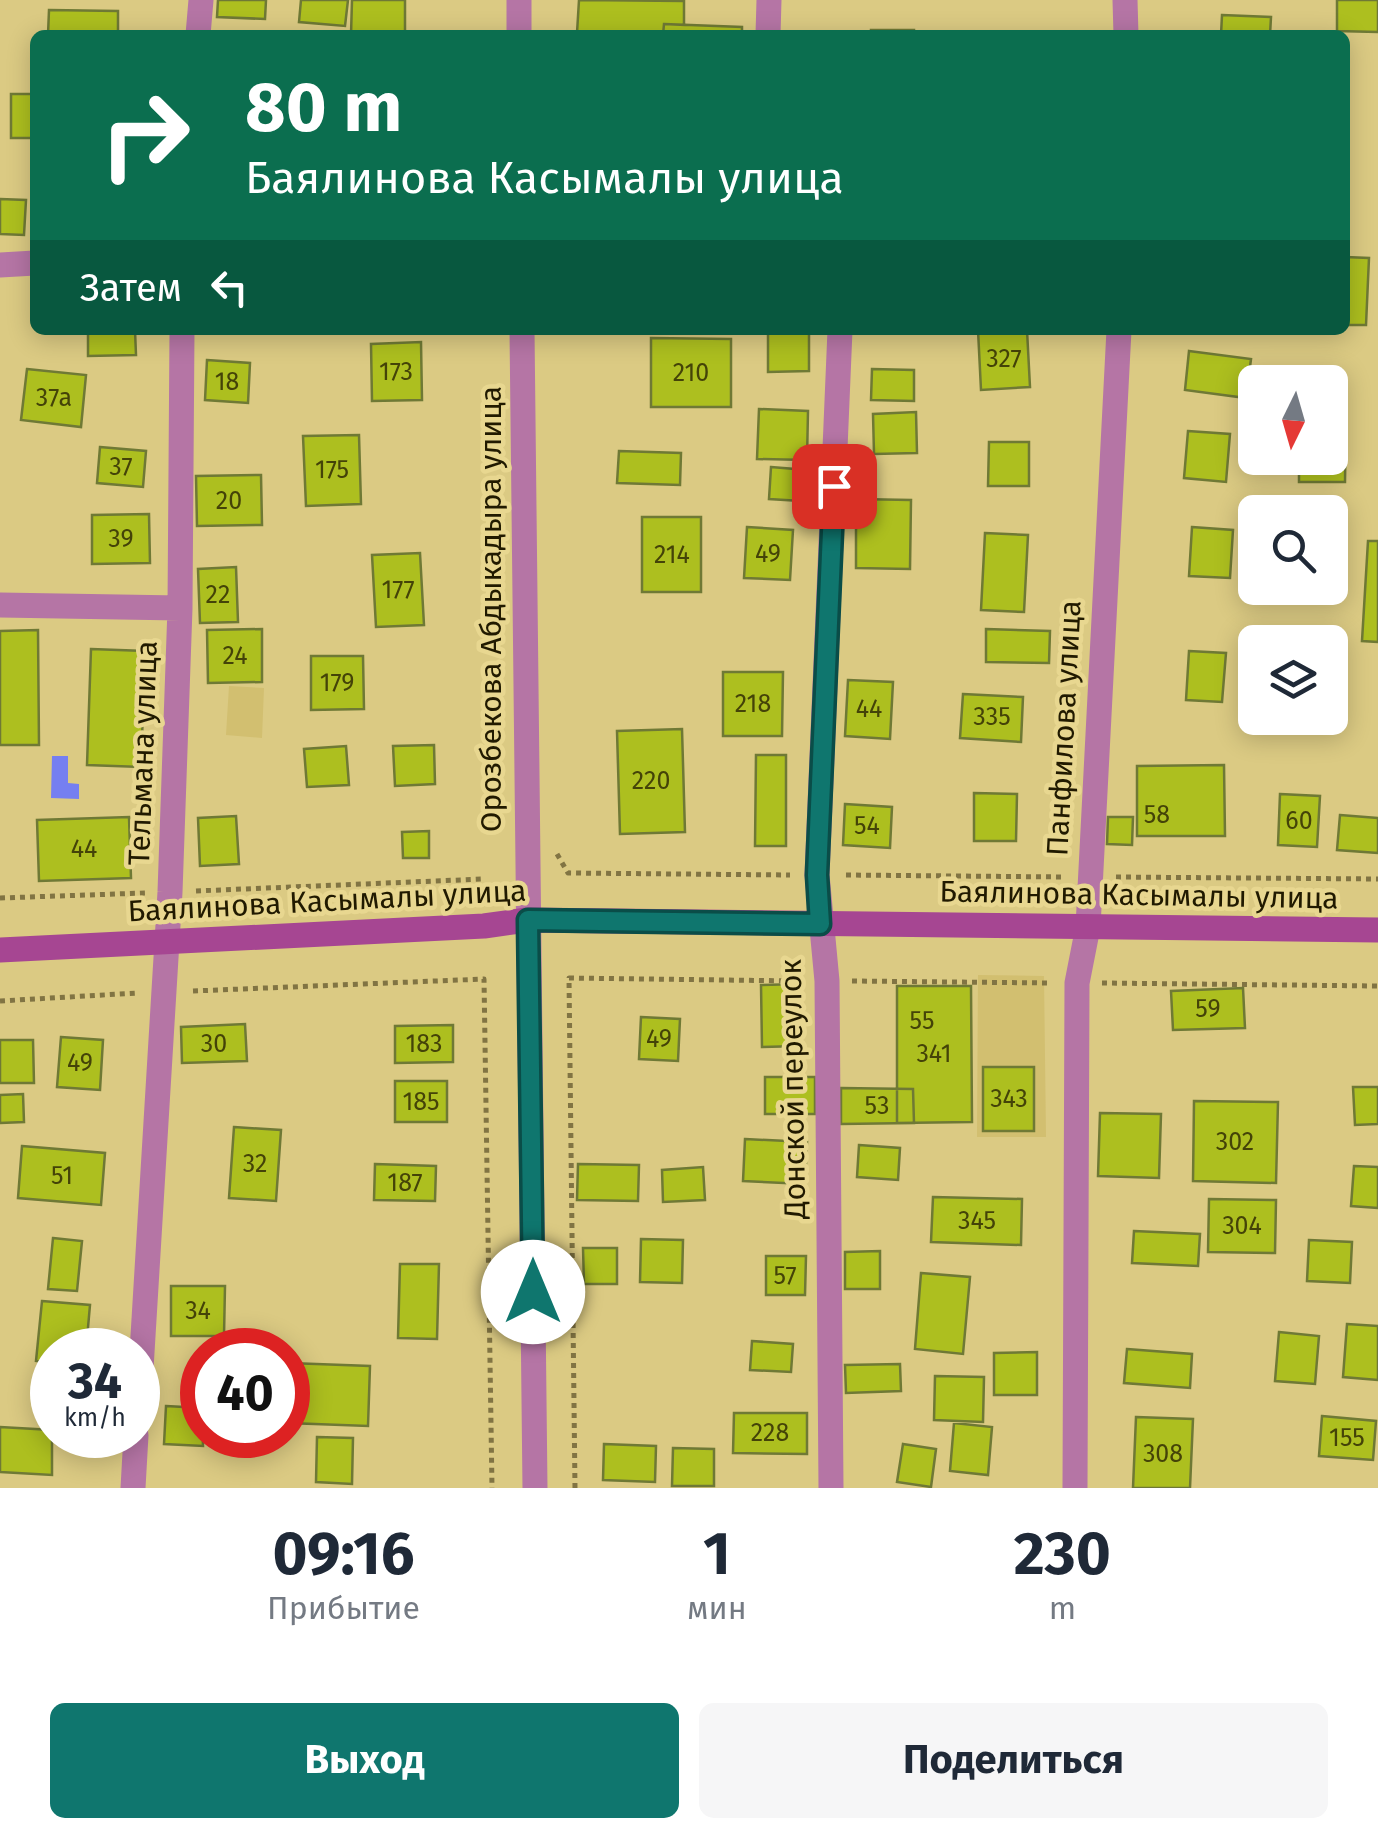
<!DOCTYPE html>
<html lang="ru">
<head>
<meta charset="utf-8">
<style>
  body { margin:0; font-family:"Fira Sans",sans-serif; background:#f6f6f7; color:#1f2937; height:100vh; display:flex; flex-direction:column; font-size:38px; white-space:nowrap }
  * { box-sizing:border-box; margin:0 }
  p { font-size:32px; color:#747a83 }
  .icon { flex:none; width:55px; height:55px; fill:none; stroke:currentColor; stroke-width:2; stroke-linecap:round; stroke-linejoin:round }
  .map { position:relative; height:1488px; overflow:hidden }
  .panel { display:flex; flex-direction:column; background:#fff; flex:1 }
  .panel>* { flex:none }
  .banner { position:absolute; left:30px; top:30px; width:1320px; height:305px; border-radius:15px; box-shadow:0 5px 25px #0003; background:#0b6e4f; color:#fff; overflow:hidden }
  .needle { width:65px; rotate:185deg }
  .fabs { position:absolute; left:1238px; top:365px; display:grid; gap:20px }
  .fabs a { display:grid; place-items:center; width:110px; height:110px; border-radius:15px; background:#fff; box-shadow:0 5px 25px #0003; font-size:50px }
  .speed { position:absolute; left:30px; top:1328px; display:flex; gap:20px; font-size:50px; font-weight:700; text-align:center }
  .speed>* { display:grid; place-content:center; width:130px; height:130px; border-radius:50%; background:#fff; box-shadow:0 5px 25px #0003; line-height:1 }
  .speed small { font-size:25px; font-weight:400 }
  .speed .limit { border:15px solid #d22; background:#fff; color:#111 }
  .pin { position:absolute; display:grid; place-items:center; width:85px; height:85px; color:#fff; margin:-42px; border-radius:20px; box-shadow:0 5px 15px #0006 }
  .me { position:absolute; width:110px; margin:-55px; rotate:0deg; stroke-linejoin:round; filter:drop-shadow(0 0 8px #0008) }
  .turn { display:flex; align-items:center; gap:35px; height:210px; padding:0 50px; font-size:45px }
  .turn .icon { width:130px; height:130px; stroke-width:2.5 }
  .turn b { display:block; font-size:70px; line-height:85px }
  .then { display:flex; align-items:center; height:95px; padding:0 50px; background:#0003; gap:20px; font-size:38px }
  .eta { display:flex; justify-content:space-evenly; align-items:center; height:170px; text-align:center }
  .eta b { font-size:60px; font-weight:700; line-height:70px }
  .primary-button { display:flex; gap:20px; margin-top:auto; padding:20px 50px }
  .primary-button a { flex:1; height:115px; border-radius:15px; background:#0f766e; color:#fff; font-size:40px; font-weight:700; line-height:115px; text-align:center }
  .primary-button a+a { background:#f6f6f7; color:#1f2937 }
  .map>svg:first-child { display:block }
  .built { fill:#d2bf70 }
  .water { fill:#757ff1 }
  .building { fill:#adbf1f; stroke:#6f7935; stroke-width:2.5 }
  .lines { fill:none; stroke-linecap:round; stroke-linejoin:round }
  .path { stroke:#817443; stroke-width:5; stroke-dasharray:5 5; stroke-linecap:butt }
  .minor { stroke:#b575a5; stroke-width:25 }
  .tertiary { stroke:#b575a5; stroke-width:25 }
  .secondary { stroke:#a64692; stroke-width:25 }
  .route-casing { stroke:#0a4d48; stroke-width:25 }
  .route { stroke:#0f766e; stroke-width:18 }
  .labels { text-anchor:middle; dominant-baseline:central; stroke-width:9; stroke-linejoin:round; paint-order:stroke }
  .number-label { font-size:25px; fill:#444308 }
  .street-label { font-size:30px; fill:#211a00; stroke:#e8d790 }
</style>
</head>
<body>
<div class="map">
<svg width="1378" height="1488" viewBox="0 0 1378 1488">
  <rect width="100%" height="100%" fill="#dbca83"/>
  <path class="built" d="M229,686L264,688L262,738L226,735Z
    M978,975L1044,976L1046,1137H977Z"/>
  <path class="water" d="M52,756H68V783L79,784V799L51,798Z"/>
  <path class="building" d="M218,0H266L265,19L217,17Z
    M301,0H348L345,26L299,22Z
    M352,0H405V35H351Z
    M579,0L684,1V25L664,24L663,35L577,33Z
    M1337,0H1378V32L1337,31Z
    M49,10L118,11V35H48Z
    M1222,15L1271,17L1270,35H1221Z
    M664,24L742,27V35H663Z
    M871,30H914V35H871Z
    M11,94H35V138H11Z
    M0,199L26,200L24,235L0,234Z
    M1345,257L1369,258L1366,325H1345Z
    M88,330H135L136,355L88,356Z
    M768,330H809V371L768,372Z
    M978,330H1027L1030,387L981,390Z
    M651,338L731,339V407H651Z
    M421,342L422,400L372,401L371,344Z
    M1189,351L1251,359L1246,398L1185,390Z
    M207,360L250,363L248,403L205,400Z
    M27,369L86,375L81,427L21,420Z
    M872,369L914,370V401L871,400Z
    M759,409L808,411L807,460L757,459Z
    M916,412L917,453L874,454L873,414Z
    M1330,415H1346L1345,482H1299V458H1330Z
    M1188,431L1230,434L1226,482L1184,478Z
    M359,435L361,504L306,506L303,436Z
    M989,442H1029V486H988Z
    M100,447L146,451L143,487L97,483Z
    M619,451L681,453L680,485L617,483Z
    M771,467L819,471L817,502L769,499Z
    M261,475L262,525L197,526L196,476Z
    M856,499L911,500L910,569L856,568Z
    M149,514L150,563L92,564V515Z
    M642,517H701V592H642Z
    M747,527L793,530L790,580L744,578Z
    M1192,527L1233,530L1230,578L1189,576Z
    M985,533L1028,535L1024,612L981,610Z
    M1368,541H1378V642L1362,641Z
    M420,553L424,625L376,627L372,555Z
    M236,567L238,622L200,623L198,569Z
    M262,629V682L208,683L207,630Z
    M986,629L1050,631L1049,663L986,662Z
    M38,630L39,745H0V631Z
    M1252,648H1255V718H1324L1323,727L1246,720Z
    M91,649L145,651L141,767L87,765Z
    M1189,651L1226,653L1222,702L1186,700Z
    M311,656H363L364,709L311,710Z
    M723,672H783L782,736H723Z
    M848,680L893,682L890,739L845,736Z
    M963,694L1023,697L1021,742L960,738Z
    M682,729L685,832L620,834L617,731Z
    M434,745L435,784L395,786L393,746Z
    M346,746L349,785L307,787L304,749Z
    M756,755H786V846H755Z
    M1224,765L1225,836H1137V766Z
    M974,793L1017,794L1016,841H974Z
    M1280,794L1320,796L1317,847L1278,845Z
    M845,804L892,807L890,848L843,845Z
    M1340,815L1378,818V853L1337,850Z
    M236,816L239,864L200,866L198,818Z
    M129,817L131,878L39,881L37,820Z
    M1108,817H1133L1132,845L1107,844Z
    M429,831V858H403L402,832Z
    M799,984L800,1046L762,1047L761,985Z
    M897,986H971L972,1122L897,1123Z
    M1243,988L1245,1028L1173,1030L1171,991Z
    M641,1017L680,1019L678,1061L639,1059Z
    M245,1024L247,1061L182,1063L181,1027Z
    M453,1025V1062L395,1063V1026Z
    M61,1037L103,1040L100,1090L57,1087Z
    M0,1040H33L34,1083H0Z
    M983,1067H1034V1131H983Z
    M765,1077H815V1114H765Z
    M395,1081H447V1122H395Z
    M1353,1087H1378V1124L1355,1125Z
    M841,1088L913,1089L914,1123L841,1124Z
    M23,1094L24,1122L0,1123V1095Z
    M1194,1101L1278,1102L1276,1183L1193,1181Z
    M1100,1113L1161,1114L1159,1178L1098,1176Z
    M234,1127L281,1130L276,1201L229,1198Z
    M745,1139L807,1142L805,1184L743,1181Z
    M859,1145L900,1148L898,1180L857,1177Z
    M22,1146L105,1153L101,1205L18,1198Z
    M375,1164L436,1166L435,1201L374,1200Z
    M578,1164L639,1165L638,1201L577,1200Z
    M1354,1166L1378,1167V1208L1351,1206Z
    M703,1167L705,1200L663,1202L662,1170Z
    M933,1197L1022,1199L1021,1245L931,1242Z
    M1209,1199L1276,1200L1275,1253L1208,1252Z
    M1134,1231L1200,1234L1198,1266L1132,1263Z
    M53,1238L82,1241L77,1291L48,1289Z
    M641,1239L683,1240L682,1283L640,1282Z
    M1309,1240L1352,1242L1350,1283L1307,1281Z
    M583,1248H617V1284H584Z
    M880,1251V1289H845V1252Z
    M766,1256H806L805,1295H766Z
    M400,1264H439L437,1339L398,1338Z
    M921,1273L970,1277L963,1354L915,1349Z
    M171,1286H225L224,1336H171Z
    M42,1301L90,1305L86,1350H52V1363L36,1361Z
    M1347,1324L1378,1326V1380L1343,1377Z
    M1279,1332L1319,1336L1315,1384L1275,1381Z
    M752,1341L793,1344L791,1372L750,1370Z
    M1127,1349L1192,1354L1190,1388L1124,1383Z
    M1037,1352V1395H994V1353Z
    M289,1363L370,1366L368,1426L288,1423Z
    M900,1364L901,1391L846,1393L845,1365Z
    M935,1376L984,1377L983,1422L934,1420Z
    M166,1406L202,1408L203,1446L164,1444Z
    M734,1413H807V1454L733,1453Z
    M1322,1416L1376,1421L1373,1460L1319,1456Z
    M1136,1417L1193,1419L1190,1488H1133Z
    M954,1423L992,1427L988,1475L950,1471Z
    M0,1427L52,1430V1475L0,1472Z
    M317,1437L353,1438L352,1484L316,1482Z
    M604,1444L656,1446L655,1482L603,1480Z
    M903,1444L936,1449L931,1487L897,1482Z
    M673,1448L714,1449V1486H672Z"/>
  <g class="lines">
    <path class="path" d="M557,854L568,873L790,875
      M846,875L1065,877
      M1116,877L1378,879
      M196,891L483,879
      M0,898L145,893
      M852,981L1051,983
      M1102,983L1378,986
      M193,991L484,979L492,1488
      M0,1001L137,993
      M575,1488L569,978L801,981"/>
    <path class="minor" d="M1125,0L1126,35
      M198,35L201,0
      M768,35L769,0
      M0,265L35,263
      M0,605L180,608
      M138,1418L170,892L180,608L182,330
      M133,1488L136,1435
      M831,1488L827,981L817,875L840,330
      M1075,1488L1077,983L1088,927L1119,330"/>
    <path class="tertiary" d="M519,0V35
      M522,330L535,1488"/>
    <path class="secondary" d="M0,950L484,926L527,920L1378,930"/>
  </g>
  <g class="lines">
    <defs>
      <path id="route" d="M533,1292L528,920L820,924L817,875L834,486"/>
    </defs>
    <use href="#route" class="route-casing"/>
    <use href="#route" class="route"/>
  </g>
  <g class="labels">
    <g class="number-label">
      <text x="1004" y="359">327</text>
      <text x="396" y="372">173</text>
      <text x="691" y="373">210</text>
      <text x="227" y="382">18</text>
      <text x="54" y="398">37а</text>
      <text x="121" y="467">37</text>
      <text x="332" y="470">175</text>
      <text x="229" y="501">20</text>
      <text x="121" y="539">39</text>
      <text x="768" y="554">49</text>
      <text x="672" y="555">214</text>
      <text x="398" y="590">177</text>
      <text x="218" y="595">22</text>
      <text x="235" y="656">24</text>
      <text x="337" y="683">179</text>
      <text x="753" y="704">218</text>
      <text x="869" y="709">44</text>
      <text x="992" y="717">335</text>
      <text x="651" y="781">220</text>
      <text x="1157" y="815">58</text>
      <text x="1299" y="821">60</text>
      <text x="867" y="826">54</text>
      <text x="84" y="849">44</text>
      <text x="1208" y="1009">59</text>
      <text x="922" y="1021">55</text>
      <text x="659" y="1039">49</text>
      <text x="214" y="1044">30</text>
      <text x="424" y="1044">183</text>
      <text x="934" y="1054">341</text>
      <text x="80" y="1063">49</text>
      <text x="1009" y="1099">343</text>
      <text x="421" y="1102">185</text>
      <text x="877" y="1106">53</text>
      <text x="1235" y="1142">302</text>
      <text x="255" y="1164">32</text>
      <text x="62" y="1176">51</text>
      <text x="405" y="1183">187</text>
      <text x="977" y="1221">345</text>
      <text x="1242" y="1226">304</text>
      <text x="785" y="1276">57</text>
      <text x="198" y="1311">34</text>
      <text x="770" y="1433">228</text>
      <text x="1347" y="1438">155</text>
      <text x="1163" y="1454">308</text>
    </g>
    <g class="street-label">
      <text transform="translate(491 609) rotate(-90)">Орозбекова Абдыкадыра улица</text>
      <text transform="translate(1064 728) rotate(-87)">Панфилова улица</text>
      <text transform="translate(143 753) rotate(-88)">Тельмана улица</text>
      <text transform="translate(1139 895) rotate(1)">Баялинова Касымалы улица</text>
      <text transform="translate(327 901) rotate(-3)">Баялинова Касымалы улица</text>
      <text transform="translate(793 1089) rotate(-91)">Донской переулок</text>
    </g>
  </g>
</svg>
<div class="fabs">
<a><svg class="needle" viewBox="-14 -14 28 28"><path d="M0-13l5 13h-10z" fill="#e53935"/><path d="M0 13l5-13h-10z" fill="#747a83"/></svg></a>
<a><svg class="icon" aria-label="search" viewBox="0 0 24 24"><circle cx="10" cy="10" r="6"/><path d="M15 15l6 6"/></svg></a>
<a><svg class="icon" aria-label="layers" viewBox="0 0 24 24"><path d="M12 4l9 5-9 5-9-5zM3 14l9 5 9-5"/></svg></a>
</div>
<div class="speed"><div>34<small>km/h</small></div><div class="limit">40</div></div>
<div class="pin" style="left:834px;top:486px;background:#d93025"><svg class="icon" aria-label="arrive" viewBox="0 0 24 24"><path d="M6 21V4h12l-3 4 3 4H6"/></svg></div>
<svg class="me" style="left:533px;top:1292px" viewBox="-20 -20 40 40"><circle r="19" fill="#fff"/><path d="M0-13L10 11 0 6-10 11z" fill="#0f766e"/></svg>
<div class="banner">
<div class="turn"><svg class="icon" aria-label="right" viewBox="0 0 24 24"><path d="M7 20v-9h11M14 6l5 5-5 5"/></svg><div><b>80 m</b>Баялинова Касымалы улица</div></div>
<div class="then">Затем<svg class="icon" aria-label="left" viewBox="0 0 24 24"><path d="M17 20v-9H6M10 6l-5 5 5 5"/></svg></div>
</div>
</div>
<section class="panel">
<div class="eta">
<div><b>09:16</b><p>Прибытие</p></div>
<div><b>1</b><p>мин</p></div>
<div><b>230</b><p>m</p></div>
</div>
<div class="primary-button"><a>Выход</a><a>Поделиться</a></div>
</section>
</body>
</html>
